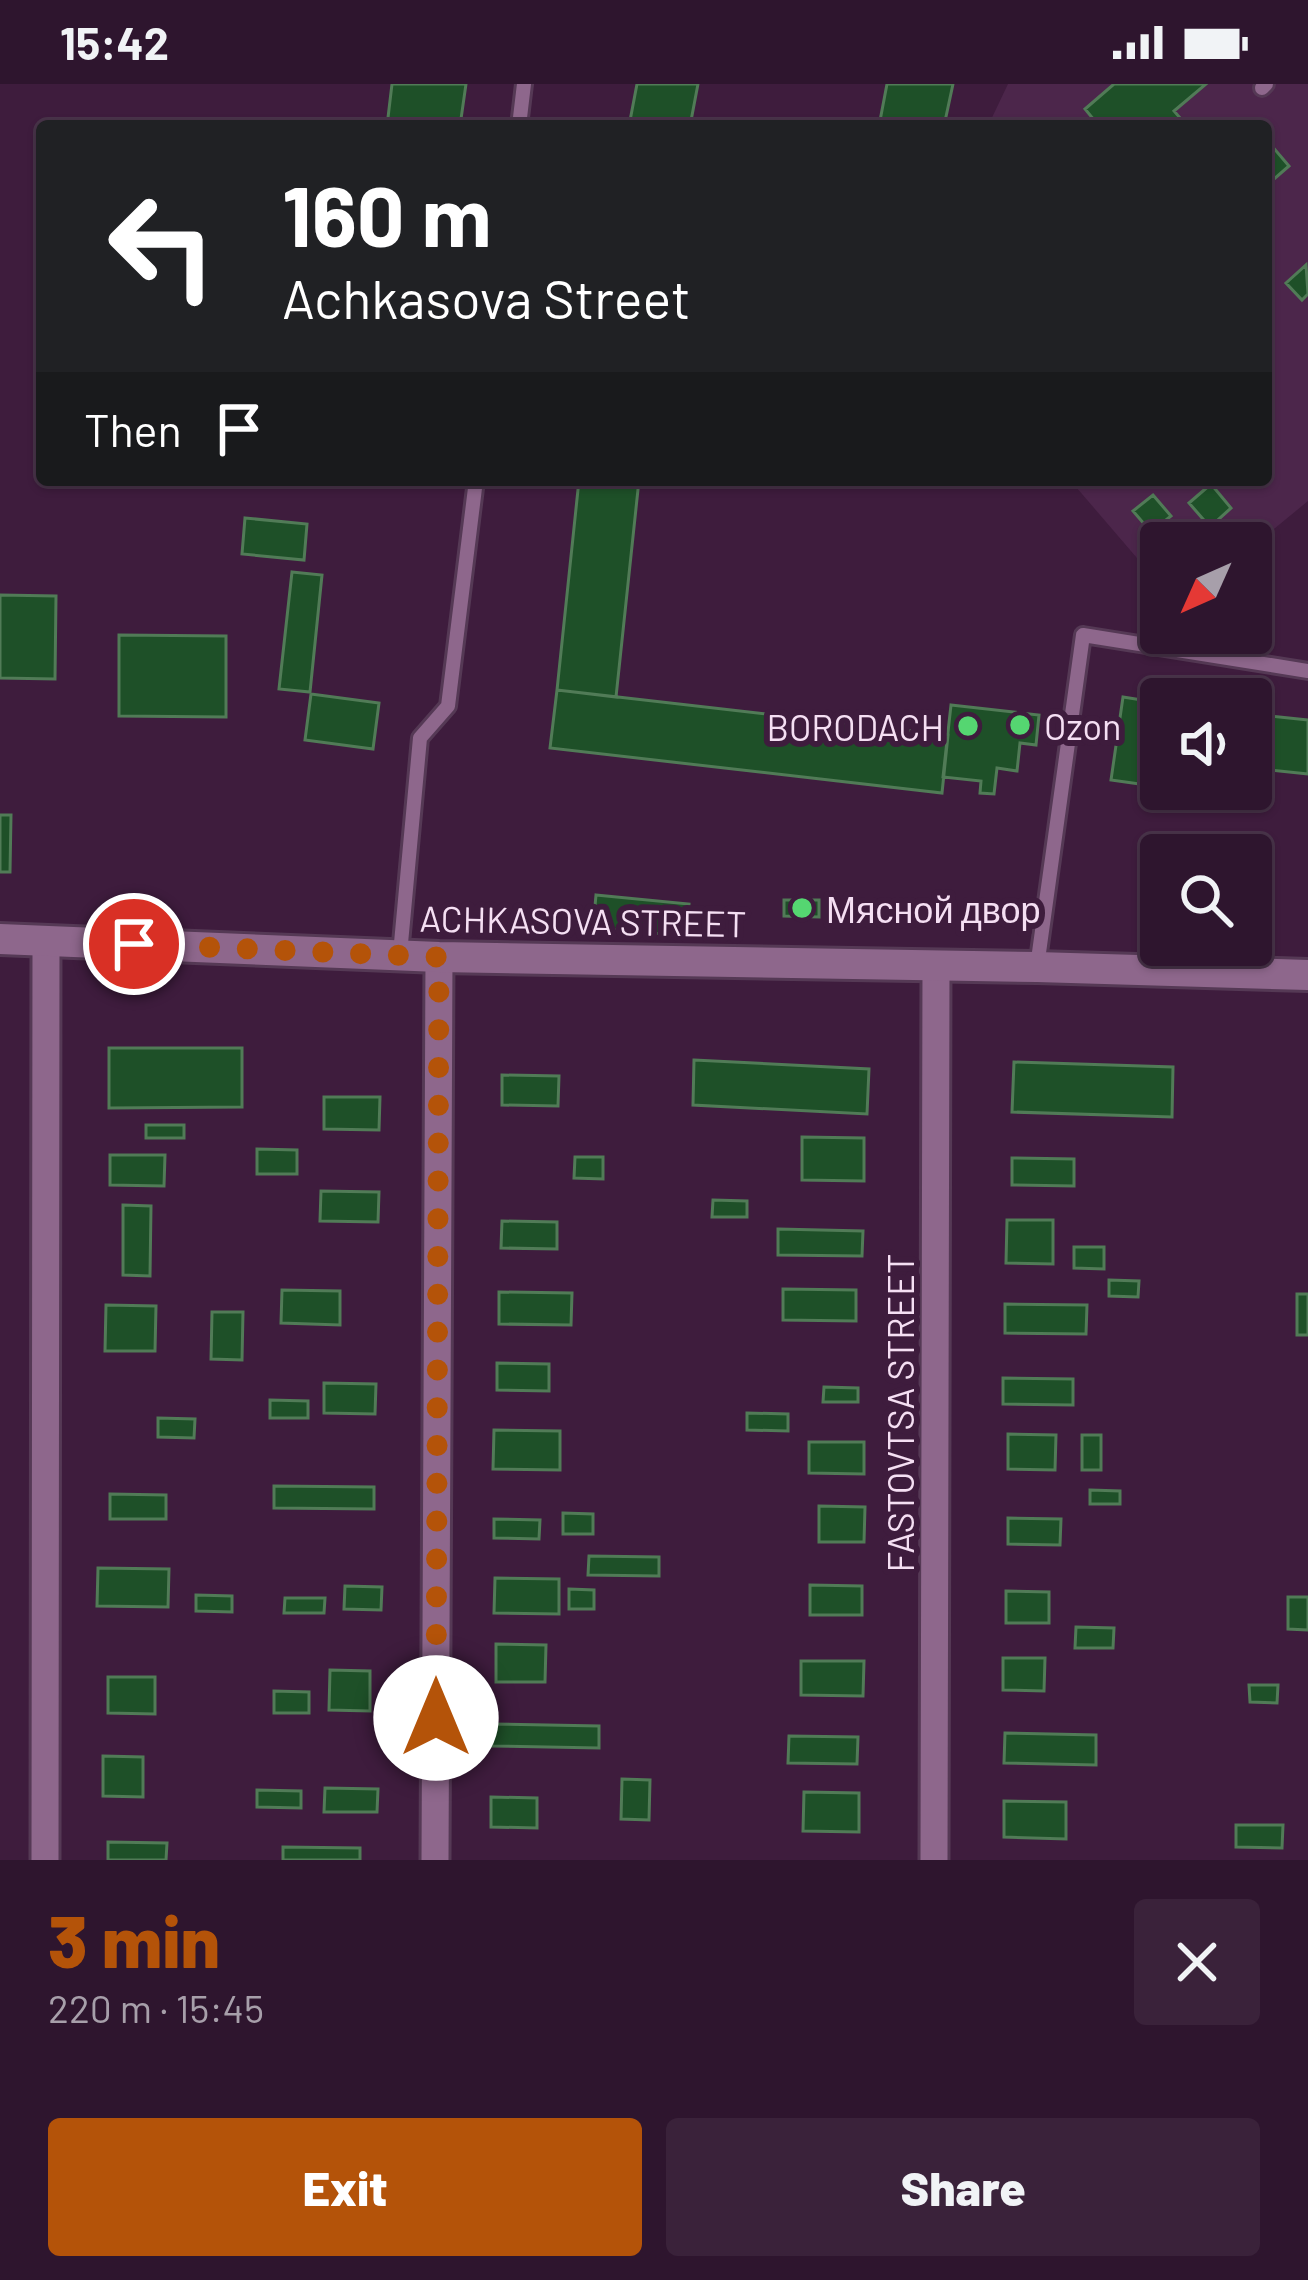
<!DOCTYPE html>
<html lang="en">
<head>
<meta charset="utf-8">
<style>
  body { margin:0; font-family:Barlow,sans-serif; background:#3a223a; color:#f1f3f6; height:100vh; display:flex; flex-direction:column; font-size:45px; white-space:nowrap }
  * { box-sizing:border-box; margin:0 }
  p { font-size:39px; color:#a79faa }
  .icon { flex:none; width:66px; height:66px; fill:none; stroke:currentColor; stroke-width:2; stroke-linecap:round; stroke-linejoin:round }
  .map { position:relative; height:1776px; overflow:hidden }
  .panel { display:flex; flex-direction:column; background:#2e152e; flex:1 }
  .panel>* { flex:none }
  .banner { position:absolute; left:36px; top:36px; width:1236px; height:366px; border-radius:12px; box-shadow:0 3px 9px #0004,0 0 0 3px #49344a; background:#202124; color:#fff; overflow:hidden }
  .needle { width:78px; rotate:225deg }
  .fabs { position:absolute; left:1140px; top:438px; display:grid; gap:24px }
  .fabs a { display:grid; place-items:center; width:132px; height:132px; border-radius:12px; background:#2e152e; box-shadow:0 3px 9px #0004,0 0 0 3px #49344a; font-size:60px }
  .pin { position:absolute; display:grid; place-items:center; width:102px; height:102px; color:#fff; margin:-51px; border:6px solid #fff; border-radius:50%; box-shadow:0 3px 12px #0007 }
  .me { position:absolute; width:132px; margin:-66px; rotate:0deg; stroke-linejoin:round; filter:drop-shadow(0 0 9px #0008) }
  .turn { display:flex; align-items:center; gap:42px; height:252px; padding:0 48px; font-size:54px }
  .turn .icon { width:156px; height:156px; stroke-width:2.5 }
  .turn b { display:block; font-size:84px; line-height:102px }
  .then { display:flex; align-items:center; height:114px; padding:0 48px; background:#0003; gap:24px; font-size:45px }
  .round { display:grid; place-items:center; flex:none; width:126px; height:126px; border-radius:12px; background:#3a223a }
  .summary { display:flex; align-items:center; justify-content:space-between; height:204px; padding:0 48px }
  h1 { font-size:72px; font-weight:800; line-height:90px; color:#b45309 }
  .primary-button { display:flex; gap:24px; margin-top:auto; padding:24px 48px }
  .primary-button a { flex:1; height:138px; border-radius:12px; background:#b45309; color:#fff; font-size:48px; font-weight:800; line-height:138px; text-align:center }
  .primary-button a+a { background:#3a223a; color:#f1f3f6 }
  .status { display:flex; justify-content:space-between; align-items:center; height:84px; padding:0 60px; background:#2e152e; direction:ltr }
  .status svg { height:33px; fill:currentColor }
  .map>svg:first-child { display:block }
  .built { fill:#4c264b }
  .building { fill:#1e5028; stroke:#517b57; stroke-width:3 }
  .lines { fill:none; stroke-linecap:round; stroke-linejoin:round }
  .service-casing { stroke:#553955; stroke-width:20 }
  .minor-casing { stroke:#553955; stroke-width:33 }
  .tertiary-casing { stroke:#553955; stroke-width:36 }
  .service { stroke:#8e678c; stroke-width:14 }
  .minor { stroke:#8e678c; stroke-width:27 }
  .tertiary { stroke:#8e678c; stroke-width:30 }
  .route { stroke:#b45309; stroke-width:21; stroke-dasharray:0 37.8 }
  .poi-dot { fill:#55d671; stroke:#3e1c3d; stroke-width:4.5 }
  .labels { text-anchor:middle; dominant-baseline:central; stroke-width:12; stroke-linejoin:round; paint-order:stroke }
  .poi-label { font-size:36px; fill:#f5dff3; stroke:#3e1c3d; text-anchor:start }
  .street-label { font-size:36px; fill:#f5dff3; stroke:#3e1c3d }
</style>
</head>
<body>
<div class="status"><b>15:42</b><svg viewBox="0 0 49 12"><path d="M0 12V9h3v3zM5 12V6h3v6zM10 12V3h3v9zM15 12V0h3v12zM26 1h20v11H26zM47 4h2v5h-2z"/></svg></div>
<div class="map">
<svg width="1308" height="1776" viewBox="0 0 1308 1776">
  <rect width="100%" height="100%" fill="#3e1c3d"/>
  <path class="built" d="M1008,0H1308V417L1251,464V459H1161V502L1070,396H1266V42H988Z"/>
  <path class="building" d="M392,0H466L460,42H387Z
    M637,0H698L690,42H629Z
    M887,0H953L944,42H879Z
    M1114,0H1206L1174,27L1187,42H1164L1161,38L1157,42H1099L1085,25Z
    M1266,55L1289,82L1266,102Z
    M1306,181L1308,210L1302,216L1286,199Z
    M579,396H639L616,613L557,606Z
    M1211,400L1231,424L1210,443L1189,419Z
    M1153,411L1171,432L1151,448L1133,427Z
    M245,434L307,440L304,476L242,470Z
    M292,488L322,491L310,608L279,605Z
    M0,511L56,512L55,595L0,594Z
    M119,551L226,552V633L119,632Z
    M557,606L948,651L942,709L550,664Z
    M311,610L379,619L373,665L305,656Z
    M1123,613L1161,619V703L1111,696Z
    M951,621L1039,631L1036,661L1020,659L1017,687L997,684L994,710L980,709L981,697L943,693Z
    M1251,630L1308,636V690L1251,684Z
    M0,731H11L10,788H0Z
    M596,811L689,820L686,852L593,844Z
    M784,816H819V833L784,832Z
    M109,964H242V1023L109,1024Z
    M694,976L869,985L867,1030L693,1021Z
    M1014,978L1173,983L1172,1033L1012,1028Z
    M502,991L559,992L558,1022L502,1021Z
    M324,1013H380L379,1046L324,1045Z
    M146,1041H184V1054H146Z
    M802,1053L864,1054V1097L802,1096Z
    M257,1065L297,1066V1090H257Z
    M110,1071H165L164,1102L110,1101Z
    M575,1073H603V1095L574,1094Z
    M1012,1074L1074,1075V1102L1012,1101Z
    M321,1107L379,1108L378,1138L320,1137Z
    M713,1116L747,1117V1133H712Z
    M123,1121L151,1122L150,1192L123,1191Z
    M1007,1136H1053V1180L1006,1179Z
    M502,1137L557,1138V1165L501,1164Z
    M778,1145L863,1147L862,1172L778,1171Z
    M1074,1163H1104V1185L1074,1184Z
    M1109,1196L1139,1197L1138,1213L1109,1212Z
    M783,1205L856,1206V1237L783,1236Z
    M282,1206L340,1207V1241L281,1239Z
    M499,1208L572,1209L571,1241L499,1240Z
    M1297,1210H1308V1251H1297Z
    M1005,1220L1087,1221L1086,1250L1005,1249Z
    M106,1221L156,1222L155,1267H105Z
    M212,1228H243L242,1276L211,1275Z
    M497,1279L549,1280V1307L497,1306Z
    M1003,1294L1073,1295V1321L1003,1320Z
    M324,1299L376,1300L375,1330L324,1329Z
    M824,1303L858,1304V1318H823Z
    M270,1316L308,1317V1334H270Z
    M747,1329L788,1330V1347L747,1346Z
    M158,1334L195,1335L194,1354L158,1353Z
    M494,1346L560,1347V1386L493,1385Z
    M1008,1350L1056,1351L1055,1386L1008,1385Z
    M1082,1351H1101V1386H1082Z
    M809,1358H864V1390L809,1389Z
    M274,1402L374,1403V1425L274,1424Z
    M1090,1406L1120,1407V1420H1090Z
    M110,1410L166,1411V1435H110Z
    M819,1422L865,1423L864,1458H819Z
    M563,1429L593,1430V1450H563Z
    M1008,1434L1061,1435L1060,1461L1008,1460Z
    M494,1435L540,1436L539,1455L494,1454Z
    M589,1472L659,1473V1492L588,1491Z
    M98,1484L169,1485L168,1523L97,1522Z
    M495,1494L559,1495V1530L494,1529Z
    M810,1501L862,1502V1531H810Z
    M345,1502L382,1503L381,1526L344,1525Z
    M569,1505L594,1506V1525H569Z
    M1006,1507L1049,1508V1539H1006Z
    M196,1511L232,1512V1528L196,1527Z
    M1288,1513H1308V1546L1288,1545Z
    M285,1514H325L324,1529H284Z
    M1076,1543L1114,1544L1113,1564H1075Z
    M496,1560L546,1561L545,1598H496Z
    M1003,1574H1045L1044,1607L1003,1606Z
    M801,1577H864L863,1612L801,1611Z
    M330,1586L370,1587V1627L329,1626Z
    M108,1593H155V1630L108,1629Z
    M1249,1601H1278L1277,1619L1250,1618Z
    M274,1607L309,1608V1629H274Z
    M492,1640L599,1642V1664L492,1662Z
    M1005,1649L1096,1651V1681L1004,1679Z
    M789,1652L858,1653L857,1680L788,1679Z
    M103,1672L143,1673V1713L103,1712Z
    M622,1695L650,1696L649,1736L621,1735Z
    M325,1704L378,1705L377,1728H324Z
    M257,1706L301,1707V1724L257,1723Z
    M804,1708L859,1709V1748L803,1747Z
    M491,1713L537,1714V1744L491,1743Z
    M1004,1717L1066,1718V1755L1004,1753Z
    M1236,1741H1283L1282,1764L1236,1763Z
    M108,1758L167,1759L166,1776H108Z
    M283,1763L360,1764V1776H283Z"/>
  <g class="lines">
    <defs>
      <path id="service" d="M1262,4L1266,0
        M519,42L524,0
        M400,870L420,654L448,622L476,396
        M1037,883L1083,551L1308,587"/>
      <path id="minor" d="M45,1776L46,856
        M435,1776L439,873
        M934,1776L936,882"/>
      <path id="tertiary" d="M0,855L439,873L1037,883L1308,891"/>
    </defs>
    <use href="#service" class="service-casing"/>
    <use href="#minor" class="minor-casing"/>
    <use href="#tertiary" class="tertiary-casing"/>
    <use href="#service" class="service"/>
    <use href="#minor" class="minor"/>
    <use href="#tertiary" class="tertiary"/>
  </g>
  <g class="lines">
    <path class="route" d="M134,860L439,873L436,1634"/>
  </g>
  <g class="poi-dot">
    <circle cx="1020" cy="641" r="12"/>
    <circle cx="968" cy="642" r="12"/>
    <circle cx="802" cy="824" r="12"/>
  </g>
  <g class="labels">
    <g class="poi-label">
      <text x="1044" y="641">Ozon</text>
      <text x="944" y="642" text-anchor="end">BORODACH</text>
      <text x="826" y="824">Мясной двор</text>
    </g>
    <g class="street-label">
      <text transform="translate(583 836) rotate(1)">ACHKASOVA STREET</text>
      <text transform="translate(899 1329) rotate(-90)">FASTOVTSA STREET</text>
    </g>
  </g>
</svg>
<div class="fabs">
<a><svg class="needle" viewBox="-14 -14 28 28"><path d="M0-13l5 13h-10z" fill="#e53935"/><path d="M0 13l5-13h-10z" fill="#a79faa"/></svg></a>
<a><svg class="icon" aria-label="sound" viewBox="0 0 24 24"><path d="M4 9h4l5-4v14l-5-4H4zM17 9q2 3 0 6"/></svg></a>
<a><svg class="icon" aria-label="search" viewBox="0 0 24 24"><circle cx="10" cy="10" r="6"/><path d="M15 15l6 6"/></svg></a>
</div>
<div class="pin" style="left:134px;top:860px;background:#d93025"><svg class="icon" aria-label="arrive" viewBox="0 0 24 24"><path d="M6 21V4h12l-3 4 3 4H6"/></svg></div>
<svg class="me" style="left:436px;top:1634px" viewBox="-20 -20 40 40"><circle r="19" fill="#fff"/><path d="M0-13L10 11 0 6-10 11z" fill="#b45309"/></svg>
<div class="banner">
<div class="turn"><svg class="icon" aria-label="left" viewBox="0 0 24 24"><path d="M17 20v-9H6M10 6l-5 5 5 5"/></svg><div><b>160 m</b>Achkasova Street</div></div>
<div class="then">Then<svg class="icon" aria-label="arrive" viewBox="0 0 24 24"><path d="M6 21V4h12l-3 4 3 4H6"/></svg></div>
</div>
</div>
<section class="panel">
<div class="summary"><div><h1>3 min</h1><p>220 m · 15:45</p></div><a class="round"><svg class="icon" aria-label="close" viewBox="0 0 24 24"><path d="M6 6l12 12M18 6L6 18"/></svg></a></div>
<div class="primary-button"><a>Exit</a><a>Share</a></div>
</section>
</body>
</html>
